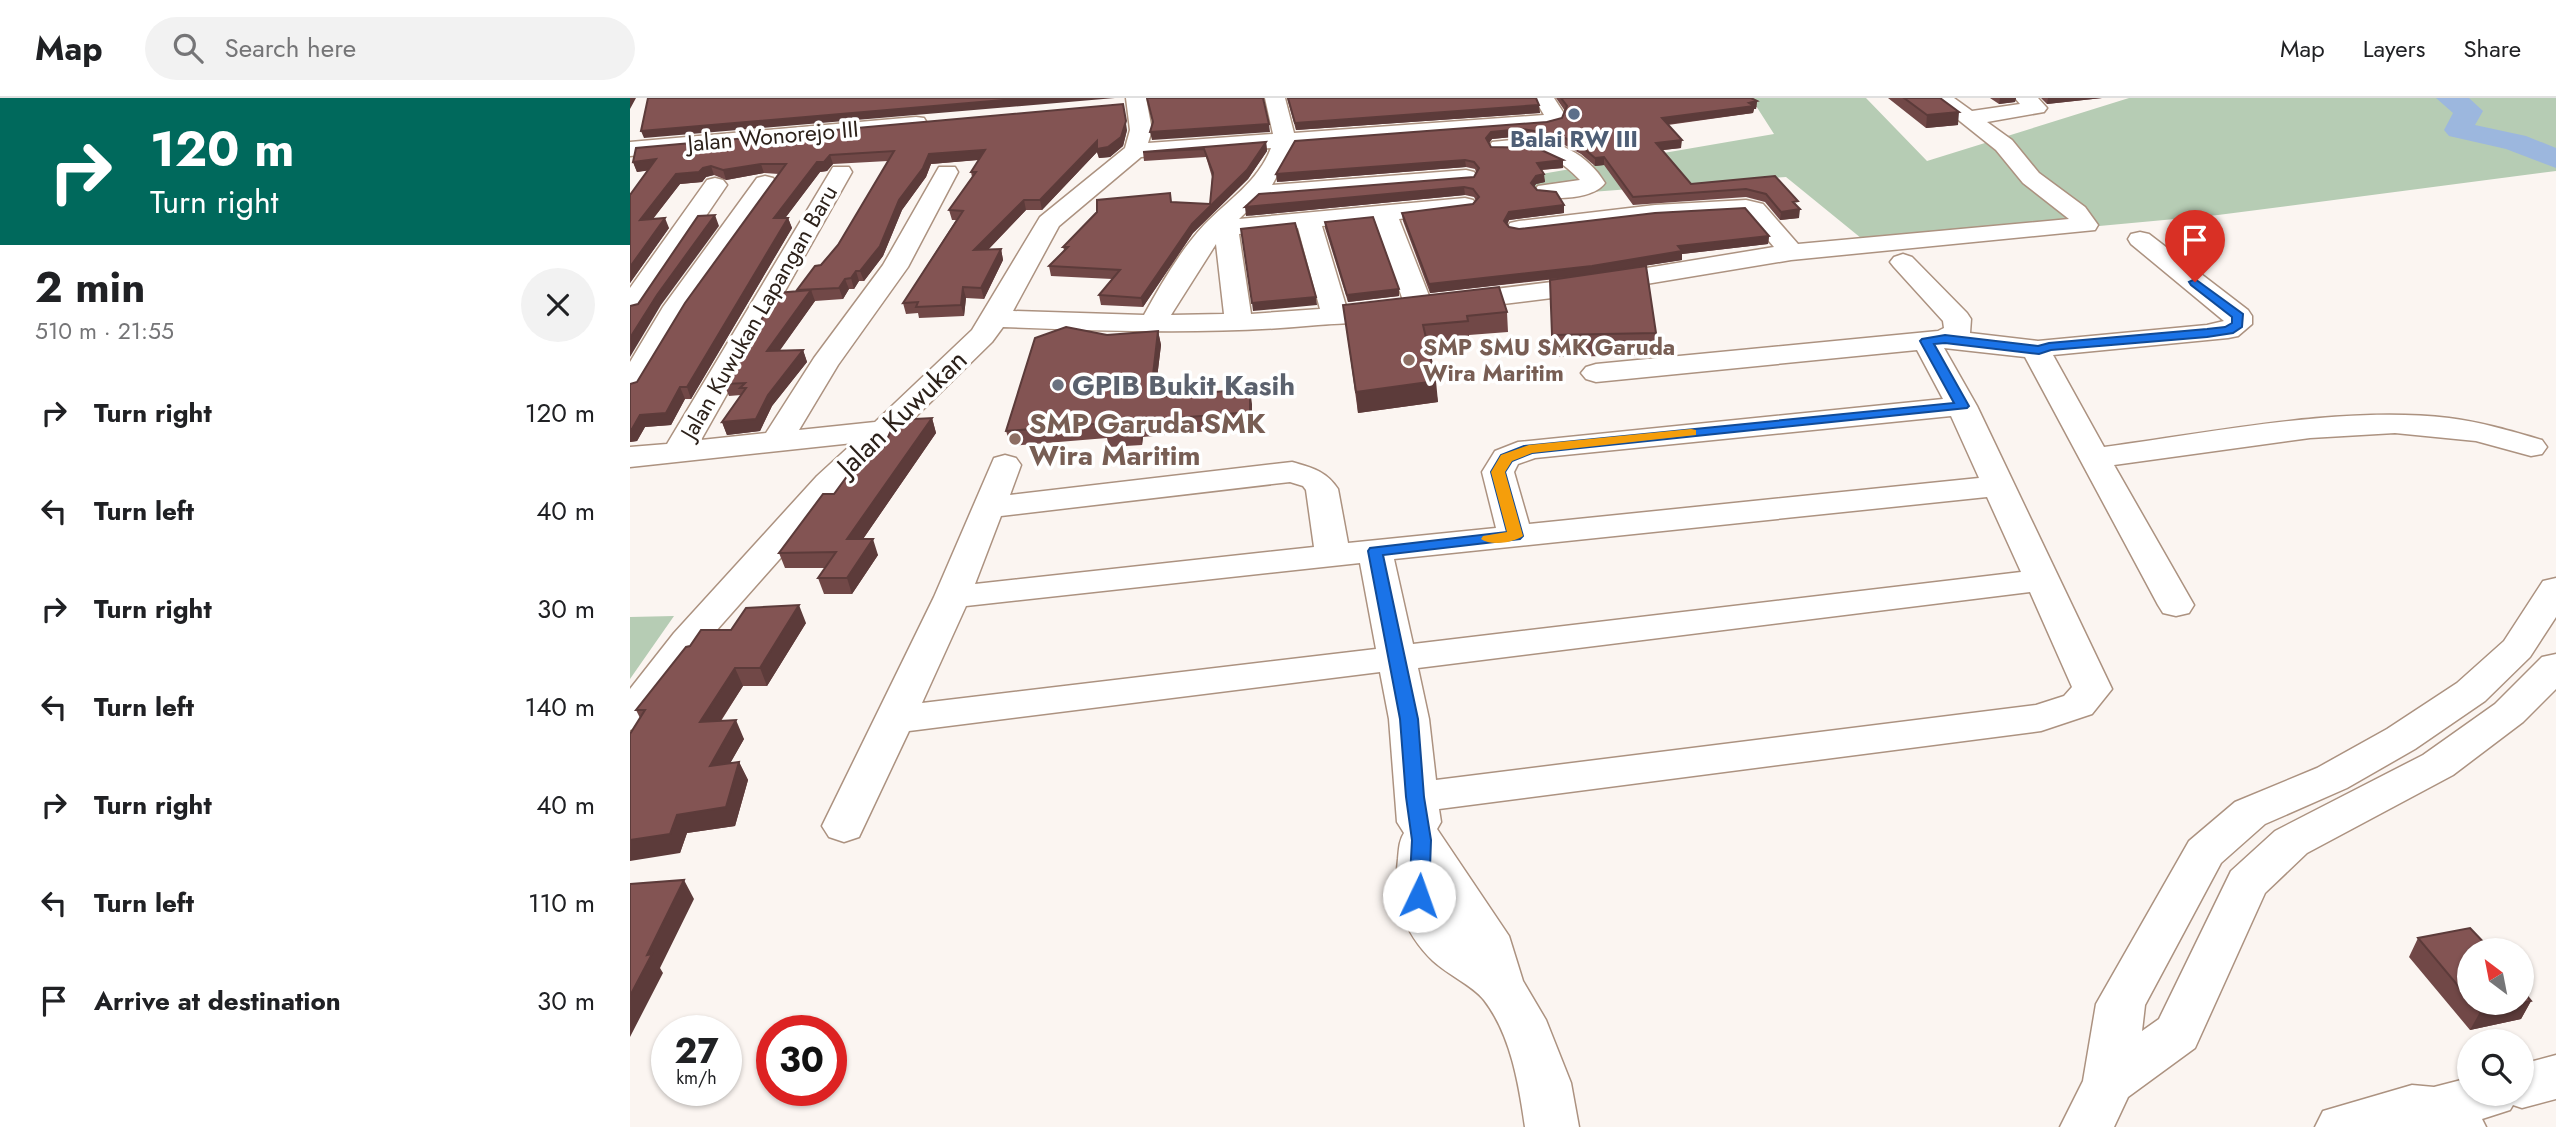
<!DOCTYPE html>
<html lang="en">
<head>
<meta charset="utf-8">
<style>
  body { margin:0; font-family:Jost,sans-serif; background:#f2f2f2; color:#202124; height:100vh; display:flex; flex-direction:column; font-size:26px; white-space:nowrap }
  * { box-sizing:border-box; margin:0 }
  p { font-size:23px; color:#757577 }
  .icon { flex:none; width:38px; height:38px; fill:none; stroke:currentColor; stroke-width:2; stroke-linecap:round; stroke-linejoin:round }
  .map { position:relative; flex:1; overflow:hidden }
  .drawer { display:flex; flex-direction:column; background:#fff; width:630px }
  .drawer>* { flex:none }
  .banner { background:#00695c; color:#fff; overflow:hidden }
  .needle { width:46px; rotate:328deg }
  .fabs { position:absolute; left:1827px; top:840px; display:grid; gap:14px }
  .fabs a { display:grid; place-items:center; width:77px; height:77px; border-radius:50%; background:#fff; box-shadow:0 2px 5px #0004; font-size:35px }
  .speed { position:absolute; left:21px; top:917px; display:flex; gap:14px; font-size:35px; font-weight:700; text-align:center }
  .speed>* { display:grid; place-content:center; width:91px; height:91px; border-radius:50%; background:#fff; box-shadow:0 2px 5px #0004; line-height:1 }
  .speed small { font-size:18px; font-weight:400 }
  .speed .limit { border:10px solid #d22; background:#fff; color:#111 }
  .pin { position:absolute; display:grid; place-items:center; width:60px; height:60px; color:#fff; margin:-72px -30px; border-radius:50% 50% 50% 0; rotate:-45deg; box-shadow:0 0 7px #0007 }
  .pin .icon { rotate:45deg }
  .me { position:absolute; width:77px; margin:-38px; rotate:3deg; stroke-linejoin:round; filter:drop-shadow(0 0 5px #0008) }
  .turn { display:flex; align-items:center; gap:24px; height:147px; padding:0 35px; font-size:32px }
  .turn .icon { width:91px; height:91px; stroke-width:2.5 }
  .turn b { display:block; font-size:49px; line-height:60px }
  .round { display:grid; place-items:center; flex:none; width:74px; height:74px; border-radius:37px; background:#f2f2f2 }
  .summary { display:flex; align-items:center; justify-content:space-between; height:119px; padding:0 35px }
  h1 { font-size:42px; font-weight:700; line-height:52px }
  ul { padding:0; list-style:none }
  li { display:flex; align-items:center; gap:21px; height:98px; padding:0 35px }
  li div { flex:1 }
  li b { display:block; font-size:26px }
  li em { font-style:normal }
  header { display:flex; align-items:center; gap:42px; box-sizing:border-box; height:98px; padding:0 35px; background:#fff; border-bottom:2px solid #e0e0e0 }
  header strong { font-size:33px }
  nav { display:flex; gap:38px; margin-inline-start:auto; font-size:24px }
  .search { width:490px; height:63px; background:#f2f2f2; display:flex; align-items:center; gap:18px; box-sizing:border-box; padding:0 24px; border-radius:38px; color:#757577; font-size:26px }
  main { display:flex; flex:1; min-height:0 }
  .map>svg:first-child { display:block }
  .green { fill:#b6ccb4 }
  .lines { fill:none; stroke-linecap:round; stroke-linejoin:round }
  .river { fill:#9cb7de; fill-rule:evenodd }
  .minor-casing { stroke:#ac9280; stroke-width:3 }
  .minor { fill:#fff; fill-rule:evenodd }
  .wall { fill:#714847 }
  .shaded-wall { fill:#5c3b3a }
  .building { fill:#835453; stroke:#5c3b3a; stroke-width:2 }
  .route { fill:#1a73e8; stroke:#114b97; stroke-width:2 }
  .slow { fill:#f59e0b }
  .service-dot { fill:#5c6f8a; stroke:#fff; stroke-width:2.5 }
  .education-dot { fill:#8d6e63; stroke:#fff; stroke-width:2.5 }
  .worship-dot { fill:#6b7280; stroke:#fff; stroke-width:2.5 }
  .labels { text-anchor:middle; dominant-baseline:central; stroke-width:7; stroke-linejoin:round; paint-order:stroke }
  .far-street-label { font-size:23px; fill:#2c211a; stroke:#fff }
  .far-service-label { font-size:23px; font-weight:bold; fill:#4e5e75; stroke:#fff }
  .far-education-label { font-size:23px; font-weight:bold; fill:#785e54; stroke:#fff; text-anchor:start }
  .worship-label { font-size:28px; font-weight:bold; fill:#5b616d; stroke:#fff; text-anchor:start }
  .street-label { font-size:28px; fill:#2c211a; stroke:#fff }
  .education-label { font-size:28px; font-weight:bold; fill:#785e54; stroke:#fff; text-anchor:start }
</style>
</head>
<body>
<header>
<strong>Map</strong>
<div class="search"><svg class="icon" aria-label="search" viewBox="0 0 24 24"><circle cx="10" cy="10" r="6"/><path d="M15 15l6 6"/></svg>Search here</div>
<nav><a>Map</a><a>Layers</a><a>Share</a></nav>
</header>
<main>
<section class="drawer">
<div class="banner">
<div class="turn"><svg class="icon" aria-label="right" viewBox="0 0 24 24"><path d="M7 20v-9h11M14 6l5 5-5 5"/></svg><div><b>120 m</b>Turn right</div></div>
</div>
<div class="summary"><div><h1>2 min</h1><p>510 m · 21:55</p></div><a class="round"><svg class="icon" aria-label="close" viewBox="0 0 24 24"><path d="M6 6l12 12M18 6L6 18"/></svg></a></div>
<ul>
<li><svg class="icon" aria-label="right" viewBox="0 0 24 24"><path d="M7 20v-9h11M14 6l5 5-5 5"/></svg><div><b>Turn right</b></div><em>120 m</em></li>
<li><svg class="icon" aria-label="left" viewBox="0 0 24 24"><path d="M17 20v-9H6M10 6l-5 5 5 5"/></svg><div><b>Turn left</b></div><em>40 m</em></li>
<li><svg class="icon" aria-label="right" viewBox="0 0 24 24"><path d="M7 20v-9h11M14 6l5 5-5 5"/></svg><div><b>Turn right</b></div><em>30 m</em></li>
<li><svg class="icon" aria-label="left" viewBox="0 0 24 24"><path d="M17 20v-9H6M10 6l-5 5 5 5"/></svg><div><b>Turn left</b></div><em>140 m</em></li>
<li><svg class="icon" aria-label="right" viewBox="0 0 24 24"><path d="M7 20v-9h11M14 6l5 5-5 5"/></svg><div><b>Turn right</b></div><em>40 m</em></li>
<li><svg class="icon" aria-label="left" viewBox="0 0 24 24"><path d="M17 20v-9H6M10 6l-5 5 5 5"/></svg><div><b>Turn left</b></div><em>110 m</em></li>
<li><svg class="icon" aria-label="arrive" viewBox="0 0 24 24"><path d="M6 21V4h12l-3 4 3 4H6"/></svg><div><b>Arrive at destination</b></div><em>30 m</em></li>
</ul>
</section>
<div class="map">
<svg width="1926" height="1029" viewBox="0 0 1926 1029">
  <rect width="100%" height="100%" fill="#fbf5f1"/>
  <path class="green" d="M1121,0H1236L1297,63L1499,0H1926V73L1588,117L1242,149L1156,79L896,99L882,81L1144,36Z
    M44,518L0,581V519Z"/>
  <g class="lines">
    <path class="river" d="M1806,0H1839L1853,13L1845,27L1896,38L1926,50V70L1876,51L1819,38L1814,32L1823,15Z"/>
    <defs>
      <path id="minor" d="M496,0H516L522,32L518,45L643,36L635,0H655L664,35L914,17L904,0H924L935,17L931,25L917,29L664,48L642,87L836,72L844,74L847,79L844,84L836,86L629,102L609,121L835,100L843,102L847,107L843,112L769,121L803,208L799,214L789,216L779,214L775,208L745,123L692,128L716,208L763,204L773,206L777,212L773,218C745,225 716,225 688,227C583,237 478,233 373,229L362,244L211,392L70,551L14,628L0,632V591L44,535L187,378L223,345L0,369V349L37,346L203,69H219L222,74L71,342L136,335L184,260L253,167L309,69H325L328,74L278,169L208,267L169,332L245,324L342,232L410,119L495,50L500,32ZM641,50C628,84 598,102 574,127C550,153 531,186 514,217L383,213L429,128L511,59ZM668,130L690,211L621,216L609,136ZM586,146L594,216L541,217Z
        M1301,0H1324L1342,13L1390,6L1385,0H1408L1417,10L1414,14L1357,24L1382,42L1409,75L1455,109L1468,127L1465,132L1161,162L962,195L824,212L814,210L811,204L814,198L824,196L962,179L1144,149L1116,116L1025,121L889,137L880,135L877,130L880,125L889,123L1025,107L1116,102L1133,106L1168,146L1439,121L1393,85L1366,52Z
        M286,19L294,20L297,25L294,30L0,58V44Z
        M892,41C925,40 957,55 975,85C964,101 925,102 908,98L904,93L908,88L950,82C933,64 915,53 890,54C881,55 872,56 862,54L859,49L862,44Z
        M135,78L143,80L147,85L57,215L10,294L0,297V264L33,209L127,80Z
        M85,80L93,82L97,87L10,215L0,217V190L77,82Z
        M1510,134L1519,136L1618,212L1622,218V226L1608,238L1598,240L1423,257L1474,349C1581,335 1713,307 1819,320C1851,324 1881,333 1912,342L1917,349L1912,356L1901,358L1846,343L1765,335L1680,340L1484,367L1564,507L1559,515L1546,518L1533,515L1528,507L1395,259L1314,250L1347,308L1482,591L1462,616L1411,633L809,711L811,724L807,731L879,838L893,883L916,922L941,985L949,1029H895C889,987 881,937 854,902C842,887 818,877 803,863C773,834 763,801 768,761C769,751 769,743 774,735L767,724L759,621L750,574L279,633L229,739L214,744L199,739L192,728L304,499L364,360L375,357L386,360L391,367L380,397L662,364C683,370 696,373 708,391L718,445L866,430L852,374L865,353L888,344L1313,301L1287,252L966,284L956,281L951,275L956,269L966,266L1308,233L1314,230L1313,223L1264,169L1260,164L1264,159L1273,156L1282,159L1337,215L1341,221L1340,235L1408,243L1577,227L1594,223L1501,146L1498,141L1501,136ZM1321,318L1349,380L899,426L884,374L888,366L905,360ZM660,384L673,388L676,392L684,449L345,486L371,418ZM1357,399L1391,474L783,546L764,461ZM730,465L746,551L292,605L336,508ZM1400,494L1442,589L1434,598L1406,607L806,682L799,621L788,570Z
        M1926,480V519L1900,559L1855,603L1785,651L1717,690L1635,726L1591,765L1515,907L1512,933L1529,921L1601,773L1645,733L1793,657L1865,606L1912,559L1926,556V591L1893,624L1823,677L1677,755L1635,795L1565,950L1498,999L1484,1029H1430L1453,983L1466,906L1559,743L1605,704L1687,670L1757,631L1827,585L1874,543L1913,483Z
        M1926,957V1001L1892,1010L1883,1007L1880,1012L1852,1021L1856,1029H1685L1693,1013L1782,987L1804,989L1839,980V996H1892V966Z"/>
    </defs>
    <use href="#minor" class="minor-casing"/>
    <use href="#minor" class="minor"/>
  </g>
  <path class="wall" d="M657,0H906L910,15L666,32Z
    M926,0H1121L1127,3L1126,11H1124L1123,15L1038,27L1051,50L1032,52L1061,86L1145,78L1168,109L1169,120L1150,122L1135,104L1116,99L1003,107L974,67L965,68L951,56L929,44L892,38L862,41L859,45L861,49L933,62V70L912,72L915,84L906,86L904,89L907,92L934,107V115L879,122L877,127L879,129L889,131L1139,138L1138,146L1052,156V162L986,172L1026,235L1025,257L923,259L920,182L935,180L800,195L773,123L772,115L843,106L846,103L844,99L835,97L616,118L844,79L846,74L845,71L836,69L647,84L932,20L935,13Z
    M1258,0H1310L1328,27L1296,30Z
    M1360,0H1386L1385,4L1369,6Z
    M1411,0H1472L1417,6Z
    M497,32L493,48L480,59L469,60L467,54L412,112H396L358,152L371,151L373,162L354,201L336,200L334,218L289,220L288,215L276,216L273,205L326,122H322L319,112L342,79L341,74L349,62L301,66L296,79L272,112L253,158L234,183H229L224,191H219L213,201L185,203L149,253L173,252L177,264L142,308L130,333L97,337L92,324L111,297L99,298L94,286L167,193L208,147L258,63L203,66L197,73L190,74L155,120H158L162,130L61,301H55L41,327L15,329L7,343L0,344V286L7,284L149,76L134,75L96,82L84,77L76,79L72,84L50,86L23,121L39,130L0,185V97L18,72L7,74L3,64Z
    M636,44L637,53L618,81L563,135L513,209L471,207L469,197L482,181L421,178L419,168L434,152L433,149L467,114L542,104L580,106L582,79L576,59L514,63L513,54Z
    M695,124L769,198L718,204L695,130Z
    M713,207L877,214L878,234L839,237V243L798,246L808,304L728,315Z
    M528,233L531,247L527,280L530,292L529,299L622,306V329L513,339L512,347L479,349L477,340L381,348L376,333L477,237Z
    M302,320L306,335L233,441L248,457L222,496H194L188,480L195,470H155L149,455L204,396L253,350Z
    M176,525L137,588H113L91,623L114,641L100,665L109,664L118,682L105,728L57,735L50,755L10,620L6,612L60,548L101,532Z
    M1788,840L1839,852V905H1892L1901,903L1891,921L1840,932L1779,859Z"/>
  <path class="shaded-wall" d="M0,0H6L0,11Z
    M397,0H485L14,40L11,33Z
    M1370,0H1386L1385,4L1369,6Z
    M1418,0H1472L1417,6Z
    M1127,3L1126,11H1124L1123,15L1032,27V20Z
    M493,6L497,32L493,48L480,59L469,60L467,54L412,112L410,102L467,43Z
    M909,7L910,15L666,32L665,25Z
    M1329,14L1328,27L1296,30L1297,17Z
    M639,26L640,34L522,42L520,34Z
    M892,31V38L862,41L857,48L856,40L861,34Z
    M1052,42L1051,50L1025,53L1026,45Z
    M636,44L637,53L618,81L563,135L513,209L511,200L562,126Z
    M355,52L358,61L301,66L296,79L272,112L253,158L234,183L230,173L269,102L299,56Z
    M200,57L203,66L197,73L190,74L147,131L144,120L187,64Z
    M974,59V67L965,68V60Z
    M26,61L30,71L7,74L3,64Z
    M835,62L836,69L647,84L646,76Z
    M933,62V70L907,72V65Z
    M131,66L134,75L96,82L93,72Z
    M81,68L84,77L76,79L72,84L50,86L14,132L10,122L46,76Z
    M914,76L915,84L906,86L901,93V85L906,78Z
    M834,89L835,97L616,118L615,109Z
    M394,102L396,112L347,163L344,152Z
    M934,107V115L879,122L875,131L874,123L879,114Z
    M1170,111L1169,120L1150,122L1151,114Z
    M85,117L89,128L31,207L0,259V240L27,197Z
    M35,120L39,130L0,185V169Z
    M158,120L162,130L61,301L57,289Z
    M1139,138L1138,146L1052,156V162L962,176L800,195L799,186L1048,148Z
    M371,151L373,162L354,201L351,190Z
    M226,173L229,183L224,191L221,180Z
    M215,181L219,191L213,201L209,190Z
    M333,189L336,200L334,218L331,207Z
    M769,191V198L718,204L717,197Z
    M181,192L185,203L141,265L137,253Z
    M686,199L687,207L623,213L622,205Z
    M528,233L531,247L527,280L530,292L527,315L524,299L523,277Z
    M173,252L177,264L142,308L130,333L97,337L92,324L138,297Z
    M806,283L808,304L728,315L726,294Z
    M50,289L55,301L41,327L15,329L7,343L0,344V331L10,317Z
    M620,291L622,306V329L620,314Z
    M302,320L306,335L222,457L217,441Z
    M510,323L513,339L512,347L509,331Z
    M243,441L248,457L222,496L217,480Z
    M169,507L176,525L137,588L130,570Z
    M105,570L113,588L78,642L70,624Z
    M106,622L114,641L88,687L80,668Z
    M109,664L118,682L105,728L57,735L50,755L0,763V742L47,717Z
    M54,782L64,801L30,870L33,875L0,939V898L17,857Z
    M1901,903L1891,921L1840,932L1850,914Z"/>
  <path class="building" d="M18,0H397L11,33Z
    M517,0H633L639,26L520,34L523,24Z
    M658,0H906L909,7L665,25Z
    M931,0H1121L1127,3L1119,5L1124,8L1032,20L1052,42L1026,45L1061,86L1145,78L1168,103L1163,104L1170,111L1151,114L1136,96L1116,91L1003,99L974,59L965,60L951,48L929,37L892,31L861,34L856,40L861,49L907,50L933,62L907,65L914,76L906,78L901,85L907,92L926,94L934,107L879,114L874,123L879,129L889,131L1025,115L1115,110L1139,138L1048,148L1052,153L962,168L799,186L772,115L843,106L849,99L843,91L834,89L615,109L629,96L844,79L849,70L844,64L835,62L646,76L665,43L917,24L932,20L937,8Z
    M1274,0H1310L1329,14L1297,17Z
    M493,6L496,23L491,39L478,49L467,51V43L410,102H394L344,152L371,151L351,190L333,189L331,207L286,209L288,204L273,205L333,113L319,112L346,74H341L355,52L299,56L293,70L269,102L250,148L230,173H226L221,180L215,181L209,190L167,192L185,168L191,167L208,147L264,53L200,57L194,64H187L144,120H158L57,289H50L36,315L10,317L2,331H0V286L7,284L55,205L156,66H131L93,72L81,68L73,70L69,74L46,76L10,122L35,120L0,169V97L26,61L3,64L6,50Z
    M636,44L617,72L562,126L511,200L469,197L490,172L419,168L438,149H433L467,114V102L540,95L541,104L580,106L583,75L574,51L513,54Z
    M85,117L27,197L0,240V208L8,206L68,118Z
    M743,119L769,191L717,197L695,124Z
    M665,125L686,199L622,205L611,131Z
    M1016,168L1026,235L922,237L920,182Z
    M869,189L877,214L837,218L838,223L793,227L806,283L726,294L713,207Z
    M181,192L137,253L173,252L138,297L126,321L92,324L116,290H110L115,285L94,286L147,195Z
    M436,229L477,237L528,233L523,277L527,276L524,299L620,291V314L510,323L509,331L475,334L477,325L376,333L405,240Z
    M302,320L217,441H243L217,480H188L206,454L149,455L193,396H204L237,351L253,350L266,322Z
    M169,507L130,570H105L70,624L106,622L80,668L109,664L96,709L47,717L40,736L0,742V636L15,612H6L56,549L60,548L71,532H101L116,510Z
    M54,782L17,857L22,856L0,898V786Z
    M1840,830L1861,852H1839V901L1788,840Z
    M1892,892L1901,903L1892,905Z
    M1843,905H1892L1850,914Z"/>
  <path class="route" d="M1565,181L1613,216L1612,229L1603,235L1577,239L1421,252L1409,256L1315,245L1304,246L1339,308L1337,310L902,355L882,363L875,374L893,438L890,441L753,457L788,621L794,699L801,742L799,798L796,803L789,805L782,803L779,798L782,742L776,699L770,621L738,453L740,450L877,434L861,374L871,357L894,348L1324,305L1290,243L1292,241L1315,237L1408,248L1419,245L1577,231L1595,229L1602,225V219L1561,187L1559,184Z"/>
  <path class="slow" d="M1061,331L1066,332V337L902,355L882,363L875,374L893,438C883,445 860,448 851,441L853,438L877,434L861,374L871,357L899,347Z"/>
  <circle class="service-dot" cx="944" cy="16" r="7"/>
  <g class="education-dot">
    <circle cx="779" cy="262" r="7"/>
    <circle cx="385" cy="341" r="7"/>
  </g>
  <circle class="worship-dot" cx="428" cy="287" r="7"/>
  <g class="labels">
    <g class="far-street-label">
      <text transform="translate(143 38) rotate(-5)">Jalan Wonorejo III</text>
      <text transform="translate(129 214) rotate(-60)">Jalan Kuwukan Lapangan Baru</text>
    </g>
    <g class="far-service-label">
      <text x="944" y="41">Balai RW III</text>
    </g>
    <g class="far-education-label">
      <text x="793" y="249">SMP SMU SMK Garuda<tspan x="793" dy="26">Wira Maritim</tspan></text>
    </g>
    <g class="worship-label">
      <text x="442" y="287">GPIB Bukit Kasih</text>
    </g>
    <g class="street-label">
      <text transform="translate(272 315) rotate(-44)">Jalan Kuwukan</text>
    </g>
    <g class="education-label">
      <text x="399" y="325">SMP Garuda SMK<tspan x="399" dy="32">Wira Maritim</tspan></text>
    </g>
  </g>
</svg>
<div class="fabs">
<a><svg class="needle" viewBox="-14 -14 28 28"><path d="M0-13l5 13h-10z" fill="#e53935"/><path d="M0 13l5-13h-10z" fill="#757577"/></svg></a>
<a><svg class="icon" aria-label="search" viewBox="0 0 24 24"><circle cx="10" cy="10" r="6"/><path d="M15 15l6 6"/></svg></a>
</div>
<div class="speed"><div>27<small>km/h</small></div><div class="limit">30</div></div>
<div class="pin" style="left:1565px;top:184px;background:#d93025"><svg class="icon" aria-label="arrive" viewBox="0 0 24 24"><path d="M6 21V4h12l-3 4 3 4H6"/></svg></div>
<svg class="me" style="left:789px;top:798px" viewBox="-20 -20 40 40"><circle r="19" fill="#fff"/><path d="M0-13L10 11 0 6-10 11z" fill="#1a73e8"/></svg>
</div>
</main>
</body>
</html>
